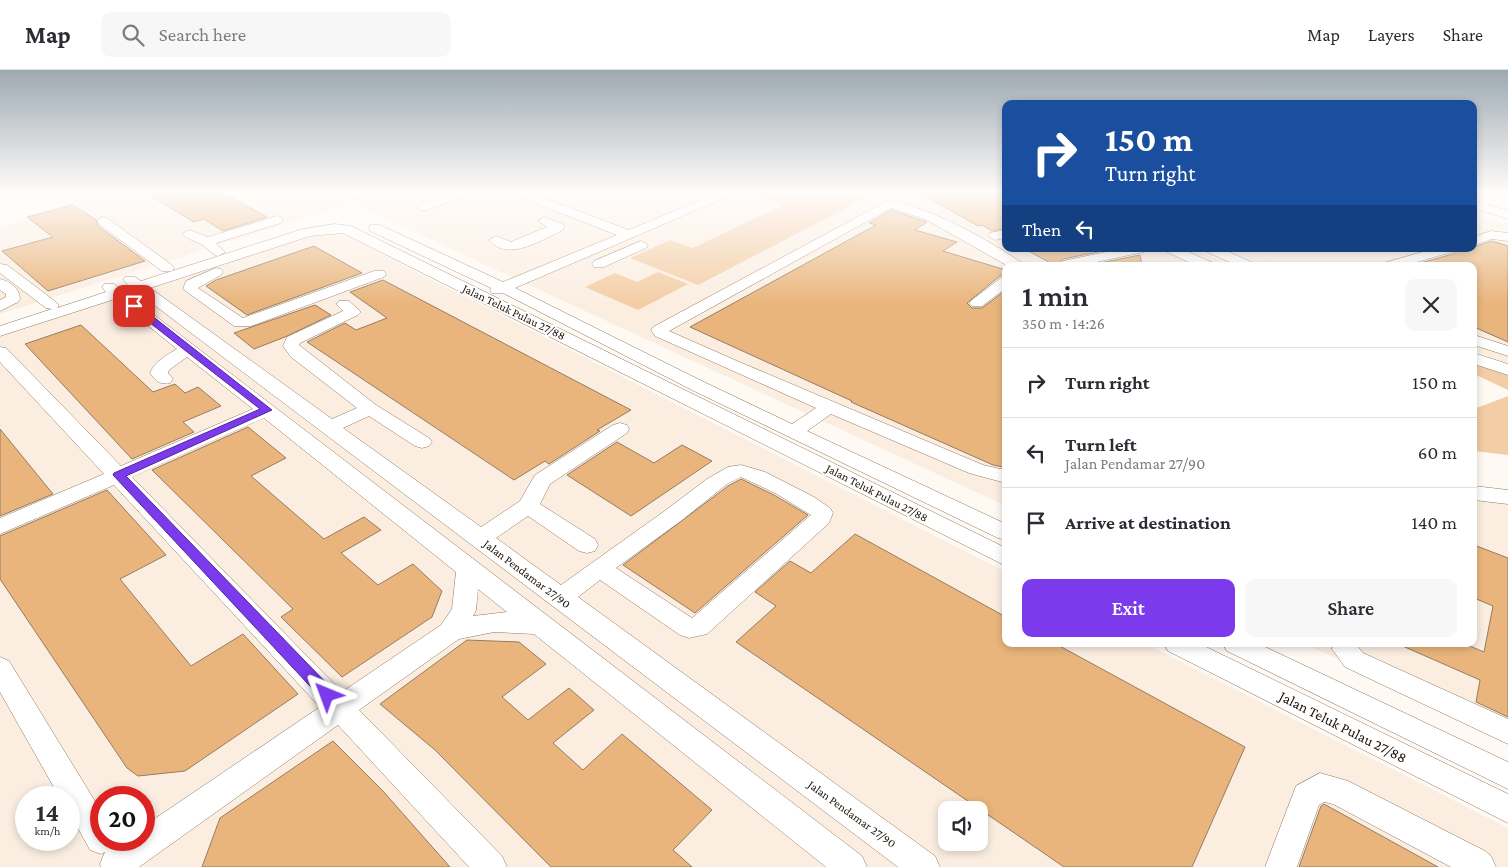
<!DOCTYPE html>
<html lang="en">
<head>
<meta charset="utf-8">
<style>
  body { margin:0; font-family:"Crimson Pro",serif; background:#f7f7f7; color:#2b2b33; height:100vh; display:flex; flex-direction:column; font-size:19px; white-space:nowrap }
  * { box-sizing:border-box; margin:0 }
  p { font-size:16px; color:#7c7c81 }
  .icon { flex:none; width:28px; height:28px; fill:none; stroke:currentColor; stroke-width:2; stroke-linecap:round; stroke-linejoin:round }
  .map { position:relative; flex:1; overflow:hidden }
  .drawer { position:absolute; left:1002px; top:192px; width:475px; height:385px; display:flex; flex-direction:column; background:#fff; border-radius:10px; box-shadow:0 2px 8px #0003 }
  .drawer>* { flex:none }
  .hud { position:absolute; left:1002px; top:30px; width:475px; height:152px; border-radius:10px; box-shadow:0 2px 8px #0003; background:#1a4fa0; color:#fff; overflow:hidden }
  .tools { position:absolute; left:938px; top:731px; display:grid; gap:10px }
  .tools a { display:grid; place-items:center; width:50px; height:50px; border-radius:10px; background:#fff; box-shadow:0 2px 8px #0003; font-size:25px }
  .speed { position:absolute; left:15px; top:716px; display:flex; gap:10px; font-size:25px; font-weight:700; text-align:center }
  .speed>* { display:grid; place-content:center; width:65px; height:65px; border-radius:50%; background:#fff; box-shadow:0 2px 8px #0003; line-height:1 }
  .speed small { font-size:12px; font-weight:400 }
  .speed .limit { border:8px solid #d22; background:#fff; color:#111 }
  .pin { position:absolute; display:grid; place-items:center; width:42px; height:42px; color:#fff; margin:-21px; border-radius:10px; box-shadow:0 2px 8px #0006 }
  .me { position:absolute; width:55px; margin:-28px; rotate:316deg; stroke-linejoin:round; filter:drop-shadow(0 0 4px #0008) }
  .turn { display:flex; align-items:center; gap:18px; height:105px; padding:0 20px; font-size:22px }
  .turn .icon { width:65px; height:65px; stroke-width:2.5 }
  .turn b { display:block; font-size:35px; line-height:42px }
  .then { display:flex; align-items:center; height:48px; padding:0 20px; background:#0003; gap:10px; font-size:19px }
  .round { display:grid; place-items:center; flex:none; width:52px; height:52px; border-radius:10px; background:#f7f7f7 }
  .summary { display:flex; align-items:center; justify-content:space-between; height:85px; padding:0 20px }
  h1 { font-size:30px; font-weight:600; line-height:38px }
  .primary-button { display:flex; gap:10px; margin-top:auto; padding:10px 20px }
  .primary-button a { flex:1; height:58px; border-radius:10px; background:#7c3aed; color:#fff; font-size:20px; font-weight:600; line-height:58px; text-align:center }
  .primary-button a+a { background:#f7f7f7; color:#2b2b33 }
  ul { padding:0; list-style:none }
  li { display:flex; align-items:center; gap:15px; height:70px; padding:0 20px; border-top:1px solid #e1e1e2 }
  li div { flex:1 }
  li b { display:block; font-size:19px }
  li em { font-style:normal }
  header { display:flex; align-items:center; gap:30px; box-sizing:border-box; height:70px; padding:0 25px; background:#fff; border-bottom:1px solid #e1e1e2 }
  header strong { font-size:24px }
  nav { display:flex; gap:28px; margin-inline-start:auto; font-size:18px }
  .search { width:350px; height:45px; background:#f7f7f7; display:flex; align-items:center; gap:12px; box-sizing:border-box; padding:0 18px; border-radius:10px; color:#7c7c81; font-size:19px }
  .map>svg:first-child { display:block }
  .built { fill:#fbeee1; fill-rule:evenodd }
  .green { fill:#f3cda5 }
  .building { fill:#e9b57c; stroke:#947c63 }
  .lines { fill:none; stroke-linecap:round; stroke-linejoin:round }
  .minor-casing { stroke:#927a61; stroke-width:1 }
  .minor { fill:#fff; fill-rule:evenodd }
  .route { fill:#7c3aed; stroke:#51269a }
  .labels { text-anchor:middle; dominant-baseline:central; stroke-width:4; stroke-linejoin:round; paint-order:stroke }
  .street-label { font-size:12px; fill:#1c1309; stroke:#fff }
  .near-street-label { font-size:15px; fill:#1c1309; stroke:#fff }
</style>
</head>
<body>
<header>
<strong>Map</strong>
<div class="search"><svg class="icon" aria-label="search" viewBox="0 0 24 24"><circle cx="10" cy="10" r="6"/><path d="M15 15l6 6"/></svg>Search here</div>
<nav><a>Map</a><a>Layers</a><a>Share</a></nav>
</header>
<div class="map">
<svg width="1508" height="797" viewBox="0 0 1508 797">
  <rect width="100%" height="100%" fill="#fff9f4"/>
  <path class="built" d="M94,122H1006V179H1194L1231,196H1006V436L352,133L0,244V158Z
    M1474,144L1508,156V293L1474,281V196H1264L1227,179H1474Z
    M335,163L348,167L1006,502V574H1146L1508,758V797H0V266L308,166ZM26,728H69V770H26ZM101,728H144V770H101ZM946,740H979V772H946Z
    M1474,418L1508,422V668L1305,574H1474Z"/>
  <path class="green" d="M742,122H877L698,215L630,188L670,170L693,178L783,135Z
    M658,202L688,214L638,240L585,217L615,203L637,212Z
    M1474,290L1508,302V320L1474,304Z
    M1508,326V385L1474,381V339Z"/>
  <path class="building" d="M144,122H221L267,147L223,161L204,149L194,152Z
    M918,122H1006V158L992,161L982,155L978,156Z
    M73,135L96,150L98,156L145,191L48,221L2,181L53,167L27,147Z
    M891,140L927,152L915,160L957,172L943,181L1006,200V205L1000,206L967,233L972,238H982L1006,220V393L1003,397L993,395L851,332L852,331L690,257L876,155L869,153Z
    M1492,171L1508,176V272L1474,257V196L1413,195L1453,184L1458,179H1474V177Z
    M314,176L362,203L247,245L206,216L216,210Z
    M1025,179H1113L1063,189L1056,196Z
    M1140,185L1142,196H1085Z
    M383,210L631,340L597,360L600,361L549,394L545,391L514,410L307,272L345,253L356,260L387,248L350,222Z
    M315,235L331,245L285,267L254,279L234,263Z
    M81,255L153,322L175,314L185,323L198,317L221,336L183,352L194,362L132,389L25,274Z
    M248,357L286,388L251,406L324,469L364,447L381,460L341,483L378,515L413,494L442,521L432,547L342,607L281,547L293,539L152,400Z
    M0,359L53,424L0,446Z
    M617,372L654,393L682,375L712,391L631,446L567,405Z
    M741,409L774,425L808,445L695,543L623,495L728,416Z
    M107,420L166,485L120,509L191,596L243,564L298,624L185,701L138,706L127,698L0,509V466Z
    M855,464L1006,547V574H1056L1245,677L1192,797H1064L736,572L776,536L755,522L790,491L811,503Z
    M1474,475L1508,488V647L1476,632L1480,610L1398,574H1465L1484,582L1493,536L1474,528Z
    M467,570L519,572L546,594L502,627L528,650L569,618L594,640L553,673L583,700L622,664L712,740L673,780L692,797H551L435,680L380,634Z
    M333,671L382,720L450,797H202L220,748Z
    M1324,734L1438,797H1299L1321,736Z"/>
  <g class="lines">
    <defs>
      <path id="minor" d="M342,122H358L363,126L357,130Z
        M455,122H472L470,124L427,140H419L417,137L419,134Z
        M510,122H527L629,160L720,122H736L734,124L515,218L704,312L792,354L816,338L655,266L651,260L653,257L889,130C932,139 986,168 1022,193L1024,196H1008L925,149L891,138L669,261L737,291L983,395L1000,399L1006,398V411L1002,412L969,403L831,344L807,361L1006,454V470L998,468L692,320L503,223H492L490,220L491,218L370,161L369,158L370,155H380L503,212L617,165L512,124Z
        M1474,130L1508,141V149L1474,138Z
        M277,146L281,147L283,150L281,153L216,173L225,182L218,186C211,184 207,178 201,174C195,171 187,169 182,164L189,160L208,167Z
        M103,147L107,148L172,195L174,198L172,201H162L99,154L97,151Z
        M544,147L563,154L564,157L563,160C543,169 508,193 489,170L496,166L511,172L547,157L538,151Z
        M335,154L351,156L1006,478V496L343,163L310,166L150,218L332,349L357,338L291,287L283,276L287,267L343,241L336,234L339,231H349L361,242L358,245L300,273L299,275L376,335L429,368L432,372L429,376L422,378L415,376L369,346L343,358L481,457L520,431L535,405L613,355L620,353L627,355L629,359L627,363L550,414L540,434L595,469L598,475L595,481L587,483L579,481L528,446L496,468L561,515L666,440L707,409L728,397L741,395L765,402L814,427L830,438L833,443L829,453L707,564L689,568L680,565L600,510L578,527L935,786L940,797H898L137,222L128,225L862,786L867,797H826L534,564L494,562L459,569L359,640L502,786L507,797H469L338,655L139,797H101L100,794L105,782L101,784L90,780L69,742V728H60L0,622V587L9,591L101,741V770H116L113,777L124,770H144V756L320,637L114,415L0,464V448L104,404L0,292V277L6,278L121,396L253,339L187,287L169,300L168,303L173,309L170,313C160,315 156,311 150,303C155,291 167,285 177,279L115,229L0,266V256L52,239L46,238L0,203V194L7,195L56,232L59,235L57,238L106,222L102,217L104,214H114L119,218L128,215L123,210L125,207H135L141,211L303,159ZM264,348L456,502L452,539L441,555L342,622L132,407ZM741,407L775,423L811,445L692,548L616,498L682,450L727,414ZM478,519L507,542L473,546L476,540Z
        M1006,160V168L995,170L988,166L990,163Z
        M1491,161L1508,163V171L1492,169L1474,175V167Z
        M641,171L648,175L646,178L604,197H594L592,194L594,191Z
        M1121,179H1146L1144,182L1077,196H1058L1063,191Z
        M1165,179H1182L1213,193L1215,196H1197L1167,182Z
        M1205,179H1222L1254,193L1256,196H1238L1207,182Z
        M1433,179H1454L1452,182L1403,196H1382L1384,193Z
        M216,198L221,199L223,202L221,205L198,218L243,248L374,201H384L386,204L384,207L251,256H234L183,219L186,211Z
        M1006,207V218L982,236H972L969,233L972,230L1001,208Z
        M0,209C10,211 20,219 20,229L18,232L0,241V230L6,227V224L0,220Z
        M1474,265L1508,276V286L1474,275Z
        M1474,283L1508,294V305L1474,294Z
        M1474,416L1508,420V434L1474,430Z
        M1164,574H1200L1508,724V753L1168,581Z
        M1223,574H1259L1508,692V719L1227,581Z
        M1334,574H1358V577L1363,583L1508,649V674L1345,597L1332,579Z
        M1320,703L1348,711L1485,781L1491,786L1496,797H1451L1333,734L1324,732L1319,735L1297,797H1265L1296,716Z"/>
    </defs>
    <use href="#minor" class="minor-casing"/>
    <use href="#minor" class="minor"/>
  </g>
  <linearGradient id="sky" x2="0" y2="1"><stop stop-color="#9da9b2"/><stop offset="0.52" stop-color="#fffcfa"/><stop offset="1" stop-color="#fffcfa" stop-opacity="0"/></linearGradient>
  <rect width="1508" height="234" fill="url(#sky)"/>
  <path class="route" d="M131,234H137L272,340L126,406L333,620L335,625L333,629L327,631L322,629L113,405L114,403L260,339L131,238Z"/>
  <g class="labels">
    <g class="street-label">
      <text transform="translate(514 242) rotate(26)">Jalan Teluk Pulau 27/88</text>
      <text transform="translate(877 423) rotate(27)">Jalan Teluk Pulau 27/88</text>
      <text transform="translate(527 504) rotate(37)">Jalan Pendamar 27/90</text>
      <text transform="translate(852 744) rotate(36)">Jalan Pendamar 27/90</text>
    </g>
    <g class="near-street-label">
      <text transform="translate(1343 657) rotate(27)">Jalan Teluk Pulau 27/88</text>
    </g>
  </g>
</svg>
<div class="tools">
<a><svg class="icon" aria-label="sound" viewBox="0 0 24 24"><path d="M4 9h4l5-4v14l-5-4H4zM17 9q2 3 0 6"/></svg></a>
</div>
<div class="speed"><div>14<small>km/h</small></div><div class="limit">20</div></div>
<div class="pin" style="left:134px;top:236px;background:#d93025"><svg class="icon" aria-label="arrive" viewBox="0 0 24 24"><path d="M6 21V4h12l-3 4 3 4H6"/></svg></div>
<svg class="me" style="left:327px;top:625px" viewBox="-20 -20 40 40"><path d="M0-17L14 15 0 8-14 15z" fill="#7c3aed" stroke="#fff" stroke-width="4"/></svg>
<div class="hud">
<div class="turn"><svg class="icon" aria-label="right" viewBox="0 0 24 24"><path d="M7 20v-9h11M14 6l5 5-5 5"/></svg><div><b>150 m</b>Turn right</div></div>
<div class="then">Then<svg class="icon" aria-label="left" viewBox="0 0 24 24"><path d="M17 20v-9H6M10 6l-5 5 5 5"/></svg></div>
</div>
<section class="drawer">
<div class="summary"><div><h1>1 min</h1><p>350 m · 14:26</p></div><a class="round"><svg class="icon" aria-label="close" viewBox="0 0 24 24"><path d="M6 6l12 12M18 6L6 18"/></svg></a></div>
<ul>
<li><svg class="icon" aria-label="right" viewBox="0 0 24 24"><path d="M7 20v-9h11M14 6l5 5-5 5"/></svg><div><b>Turn right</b></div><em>150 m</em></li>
<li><svg class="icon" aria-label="left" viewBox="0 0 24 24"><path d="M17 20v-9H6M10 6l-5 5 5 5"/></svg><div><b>Turn left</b><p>Jalan Pendamar 27/90</p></div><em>60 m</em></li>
<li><svg class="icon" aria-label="arrive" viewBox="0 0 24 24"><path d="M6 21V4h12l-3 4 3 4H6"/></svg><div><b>Arrive at destination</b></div><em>140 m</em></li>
</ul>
<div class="primary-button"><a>Exit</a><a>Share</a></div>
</section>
</div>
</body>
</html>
